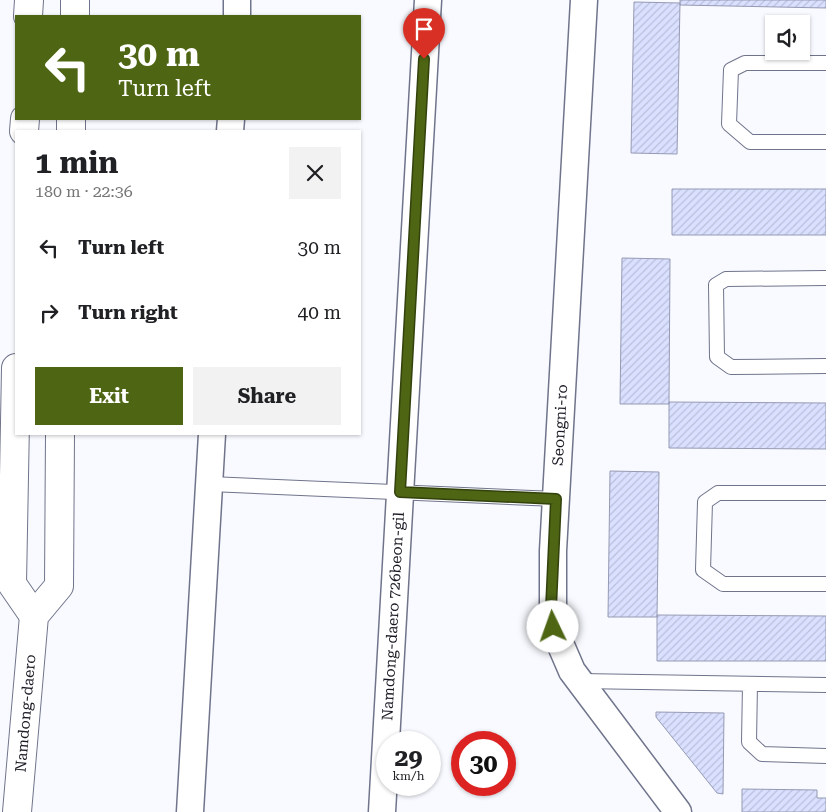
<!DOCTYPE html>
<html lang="en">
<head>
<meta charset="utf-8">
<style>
  body { margin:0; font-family:"Roboto Serif",serif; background:#f2f2f2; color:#202124; height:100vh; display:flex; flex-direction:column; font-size:19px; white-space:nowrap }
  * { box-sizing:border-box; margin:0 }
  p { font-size:16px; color:#757577 }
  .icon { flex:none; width:28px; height:28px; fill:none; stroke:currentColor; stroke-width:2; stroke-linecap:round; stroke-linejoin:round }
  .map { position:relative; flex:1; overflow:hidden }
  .sheet { position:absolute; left:15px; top:130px; width:346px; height:305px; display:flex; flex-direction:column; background:#fff; border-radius:0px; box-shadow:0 1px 4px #0004 }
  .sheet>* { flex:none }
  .guide { position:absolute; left:15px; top:15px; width:346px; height:105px; border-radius:0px; box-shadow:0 1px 4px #0004; background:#4e6514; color:#fff; overflow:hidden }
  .controls { position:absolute; left:765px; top:15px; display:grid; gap:10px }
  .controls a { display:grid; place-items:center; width:45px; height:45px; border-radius:0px; background:#fff; box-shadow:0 1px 4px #0004; font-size:25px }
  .speed { position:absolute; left:376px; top:731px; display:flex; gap:10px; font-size:25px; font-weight:700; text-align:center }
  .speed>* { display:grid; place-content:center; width:65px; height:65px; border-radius:50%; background:#fff; box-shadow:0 1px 4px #0004; line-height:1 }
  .speed small { font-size:12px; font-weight:400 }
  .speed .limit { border:8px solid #d22; background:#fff; color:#111 }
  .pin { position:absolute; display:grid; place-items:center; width:42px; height:42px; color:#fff; margin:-51px -21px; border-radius:50% 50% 50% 0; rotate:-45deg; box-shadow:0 0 5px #0007 }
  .pin .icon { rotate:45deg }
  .me { position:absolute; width:55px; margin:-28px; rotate:357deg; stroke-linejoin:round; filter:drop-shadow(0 0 4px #0008) }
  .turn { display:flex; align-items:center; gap:18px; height:105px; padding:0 20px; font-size:22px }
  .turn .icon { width:65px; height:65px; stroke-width:2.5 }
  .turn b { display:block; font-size:35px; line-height:42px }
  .round { display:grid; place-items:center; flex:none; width:52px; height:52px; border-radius:0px; background:#f2f2f2 }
  .head { display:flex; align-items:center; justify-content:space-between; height:85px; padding:0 20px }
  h1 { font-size:30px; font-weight:700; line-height:38px }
  .button { display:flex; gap:10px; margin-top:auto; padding:10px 20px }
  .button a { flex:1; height:58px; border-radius:0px; background:#4e6514; color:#fff; font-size:20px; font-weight:700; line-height:58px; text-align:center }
  .button a+a { background:#f2f2f2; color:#202124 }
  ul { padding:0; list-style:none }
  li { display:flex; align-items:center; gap:15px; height:65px; padding:0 20px }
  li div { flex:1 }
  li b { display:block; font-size:19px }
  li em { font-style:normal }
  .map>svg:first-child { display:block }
  .building { fill:url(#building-hatch); stroke:#969ab3 }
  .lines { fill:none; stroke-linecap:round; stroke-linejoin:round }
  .lane-casing { stroke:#70748b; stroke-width:16 }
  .street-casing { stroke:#70748b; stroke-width:29 }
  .secondary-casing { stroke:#70748b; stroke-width:30 }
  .lane { stroke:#fff; stroke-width:14 }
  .street { stroke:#fff; stroke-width:26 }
  .secondary { stroke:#fff; stroke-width:28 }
  .route-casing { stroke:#33420d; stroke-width:12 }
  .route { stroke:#4e6514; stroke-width:9 }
  .labels { text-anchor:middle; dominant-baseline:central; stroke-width:4; stroke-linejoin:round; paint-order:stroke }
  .street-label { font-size:15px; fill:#191a23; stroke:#fff }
</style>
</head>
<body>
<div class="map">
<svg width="826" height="812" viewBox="0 0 826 812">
  <defs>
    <pattern id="building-hatch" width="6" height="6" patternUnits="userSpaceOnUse" patternTransform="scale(1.25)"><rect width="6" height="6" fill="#dae0ff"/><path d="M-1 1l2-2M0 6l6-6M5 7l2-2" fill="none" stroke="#bac0da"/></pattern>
  </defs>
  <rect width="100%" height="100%" fill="#f8faff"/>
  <path class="building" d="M680,0H826V8L680,5Z
    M634,2L680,3L677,154L631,153Z
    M672,189H826V235H672Z
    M622,258L670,259L669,404H620Z
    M669,402L826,403V449L669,448Z
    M610,471L659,472L657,617H608Z
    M657,615L826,616V661H657Z
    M656,712L724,713L723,794L717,793L656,717Z
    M742,789L817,790V798H826V812H742Z"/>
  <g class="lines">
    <defs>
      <path id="lane" d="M826,63H745L731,70L729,124L750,142H826
        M826,278L726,279L716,285L717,357L731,367L826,366
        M210,484L556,499
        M826,493H718L705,502L703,570L723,584H826
        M580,681L826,685
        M750,684L749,742L762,754L826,756"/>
      <g id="street">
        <path d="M584,0L553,551V627L572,671L678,812"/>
        <path d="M237,16V0"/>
        <path d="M230,131L231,119"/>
        <path d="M190,812L212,434"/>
        <path id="s1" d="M382,812L428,0"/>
      </g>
      <g id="secondary">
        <path d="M28,16L29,0"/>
        <path d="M75,16V0"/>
        <path d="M24,131L25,119"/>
        <path d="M71,131V119"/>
        <path d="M16,368L12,584L34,616"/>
        <path id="s2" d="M17,812L34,616L59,586L60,434"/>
      </g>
    </defs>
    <use href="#lane" class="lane-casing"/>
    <use href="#street" class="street-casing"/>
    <use href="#secondary" class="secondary-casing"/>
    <use href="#lane" class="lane"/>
    <use href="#street" class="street"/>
    <use href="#secondary" class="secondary"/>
  </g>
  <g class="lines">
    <defs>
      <path id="route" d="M424,59L400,492L556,499L551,608L553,627"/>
    </defs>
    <use href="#route" class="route-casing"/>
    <use href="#route" class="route"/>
  </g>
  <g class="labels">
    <g class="street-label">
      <text transform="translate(560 425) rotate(-87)">Seongni-ro</text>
      <text stroke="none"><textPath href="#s1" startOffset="196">Namdong-daero 726beon-gil</textPath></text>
      <text stroke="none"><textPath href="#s2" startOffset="99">Namdong-daero</textPath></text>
    </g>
  </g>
</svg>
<div class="controls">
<a><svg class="icon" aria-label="sound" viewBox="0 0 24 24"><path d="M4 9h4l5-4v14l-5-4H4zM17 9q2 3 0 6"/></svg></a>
</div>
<div class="speed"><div>29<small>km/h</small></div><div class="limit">30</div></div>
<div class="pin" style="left:424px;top:59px;background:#d93025"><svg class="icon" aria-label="arrive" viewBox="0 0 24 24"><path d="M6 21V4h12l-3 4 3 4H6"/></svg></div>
<svg class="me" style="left:553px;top:627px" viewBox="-20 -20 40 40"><circle r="19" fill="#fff"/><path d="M0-13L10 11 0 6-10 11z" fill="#4e6514"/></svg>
<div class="guide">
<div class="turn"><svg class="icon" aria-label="left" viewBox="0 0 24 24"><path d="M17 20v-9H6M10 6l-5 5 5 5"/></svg><div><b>30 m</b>Turn left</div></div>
</div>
<section class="sheet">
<div class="head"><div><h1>1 min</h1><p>180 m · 22:36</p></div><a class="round"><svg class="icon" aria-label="close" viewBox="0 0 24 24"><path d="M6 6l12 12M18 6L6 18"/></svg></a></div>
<ul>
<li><svg class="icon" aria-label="left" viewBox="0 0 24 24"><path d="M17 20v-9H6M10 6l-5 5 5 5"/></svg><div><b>Turn left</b></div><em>30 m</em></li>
<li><svg class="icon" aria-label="right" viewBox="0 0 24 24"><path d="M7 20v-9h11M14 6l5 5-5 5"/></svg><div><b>Turn right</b></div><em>40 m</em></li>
</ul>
<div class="button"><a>Exit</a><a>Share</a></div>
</section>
</div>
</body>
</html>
